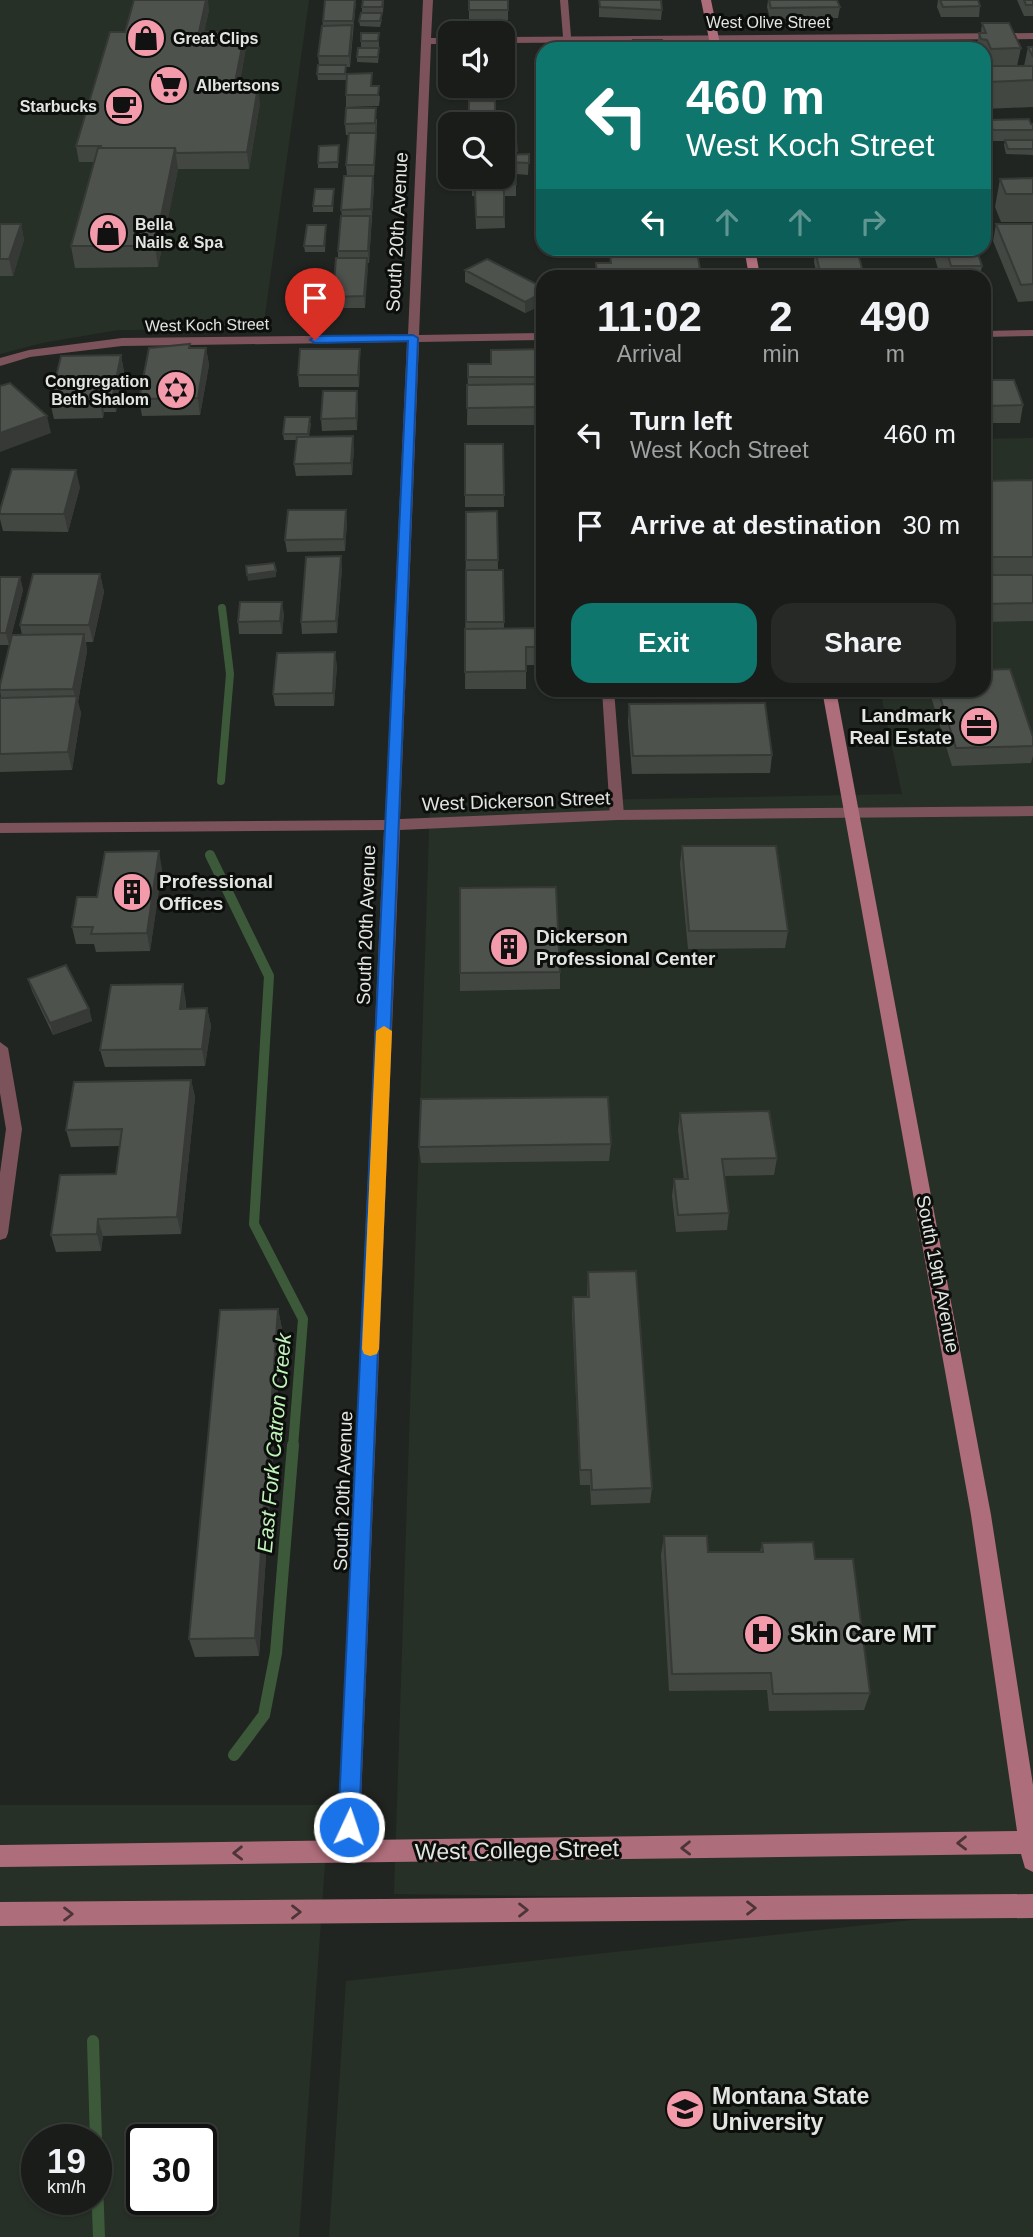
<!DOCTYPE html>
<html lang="en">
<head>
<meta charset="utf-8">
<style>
  body { margin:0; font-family:Arial,sans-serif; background:#262926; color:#f1f3f6; height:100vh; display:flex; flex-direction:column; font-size:26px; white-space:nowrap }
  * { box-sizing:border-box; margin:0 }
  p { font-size:23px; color:#9fa1a2 }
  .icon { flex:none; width:38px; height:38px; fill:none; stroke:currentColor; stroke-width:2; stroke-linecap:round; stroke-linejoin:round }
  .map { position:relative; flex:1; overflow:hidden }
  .details { position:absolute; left:536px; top:270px; width:455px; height:427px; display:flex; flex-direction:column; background:#191c19; border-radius:21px; box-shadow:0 2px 5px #0004,0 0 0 2px #373a38 }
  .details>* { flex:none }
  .guide { position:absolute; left:536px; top:42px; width:455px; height:214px; border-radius:21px; box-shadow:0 2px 5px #0004,0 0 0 2px #373a38; background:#0f766e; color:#fff; overflow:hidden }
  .tools { position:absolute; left:438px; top:21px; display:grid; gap:14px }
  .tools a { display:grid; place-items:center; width:77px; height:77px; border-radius:14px; background:#191c19; box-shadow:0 2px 5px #0004,0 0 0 2px #373a38; font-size:35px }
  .speed { position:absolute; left:21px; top:2124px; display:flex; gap:14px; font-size:35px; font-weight:700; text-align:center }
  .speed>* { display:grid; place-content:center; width:91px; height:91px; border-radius:50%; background:#191c19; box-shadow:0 2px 5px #0004,0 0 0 2px #373a38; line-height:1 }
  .speed small { font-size:18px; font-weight:400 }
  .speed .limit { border:4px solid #111; border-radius:10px; background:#fff; color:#111 }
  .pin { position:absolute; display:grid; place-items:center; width:60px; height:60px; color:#fff; margin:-72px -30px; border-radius:50% 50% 50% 0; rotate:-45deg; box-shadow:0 0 7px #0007 }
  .pin .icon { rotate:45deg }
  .me { position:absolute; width:77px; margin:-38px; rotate:3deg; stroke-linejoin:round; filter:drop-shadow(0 0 5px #0008) }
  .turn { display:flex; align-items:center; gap:24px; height:147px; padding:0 35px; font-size:32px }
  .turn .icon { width:91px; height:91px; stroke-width:2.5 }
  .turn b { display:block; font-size:49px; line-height:60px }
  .lanes { display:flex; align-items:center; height:66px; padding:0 35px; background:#0003; justify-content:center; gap:35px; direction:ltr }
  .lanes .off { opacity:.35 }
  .eta { display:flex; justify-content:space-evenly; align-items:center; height:119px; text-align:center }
  .eta b { font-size:42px; font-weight:700; line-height:49px }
  .primary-button { display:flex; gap:14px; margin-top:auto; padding:14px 35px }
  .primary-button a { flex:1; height:80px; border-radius:21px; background:#0f766e; color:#fff; font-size:28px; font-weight:700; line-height:80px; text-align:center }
  .primary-button a+a { background:#262926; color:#f1f3f6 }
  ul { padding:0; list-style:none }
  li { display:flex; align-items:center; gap:21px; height:91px; padding:0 35px }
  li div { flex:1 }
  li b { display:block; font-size:26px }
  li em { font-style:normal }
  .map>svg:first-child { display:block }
  .built { fill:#273026; fill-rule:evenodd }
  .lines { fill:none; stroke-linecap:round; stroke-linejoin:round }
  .stream-far2 { stroke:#3c5a39; stroke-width:8 }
  .stream-far1 { stroke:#3c5a39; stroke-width:10 }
  .stream { stroke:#3c5a39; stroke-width:12 }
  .lane { fill:#7c535b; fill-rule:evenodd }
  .street { fill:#7c535b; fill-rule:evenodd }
  .secondary { fill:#ae6d7a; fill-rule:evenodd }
  .wall { fill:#424742 }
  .shaded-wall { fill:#363936 }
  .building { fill:#4d524d; stroke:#363936; stroke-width:2 }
  .oneway { stroke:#4d3438 }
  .route { fill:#1a73e8; stroke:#114b97; stroke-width:2 }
  .slow { fill:#f59e0b }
  .labels { text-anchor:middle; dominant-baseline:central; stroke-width:6; stroke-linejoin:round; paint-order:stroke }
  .far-street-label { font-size:16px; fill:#e2e5e2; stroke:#0c0e0c }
  .far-poi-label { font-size:16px; font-weight:bold; fill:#e2e5e2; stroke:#0c0e0c; text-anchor:start }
  .street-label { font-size:19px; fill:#e2e5e2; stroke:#0c0e0c }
  .poi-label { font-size:19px; font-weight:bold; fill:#e2e5e2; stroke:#0c0e0c; text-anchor:start }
  .water-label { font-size:21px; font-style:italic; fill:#c1f4bb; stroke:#0c0e0c }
  .near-poi-label { font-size:23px; font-weight:bold; fill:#e2e5e2; stroke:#0c0e0c; text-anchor:start }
  .near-street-label { font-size:23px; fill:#e2e5e2; stroke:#0c0e0c }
</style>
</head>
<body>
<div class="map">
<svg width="1033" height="2237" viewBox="0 0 1033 2237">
  <rect width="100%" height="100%" fill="#212521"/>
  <path class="built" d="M0,0H309L263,329L118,330L42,343L0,354Z
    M1033,438V1902L394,1894L430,803L902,794L880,690H984V439Z
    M0,1805H329L299,2237H0ZM37,2140H96V2200H37ZM142,2140H201V2200H142Z
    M1033,1907V2237H329L346,1981Z"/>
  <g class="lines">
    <path class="stream-far2" d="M221,781L230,674L222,608"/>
    <path class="stream-far1" d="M210,855L269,976L254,1224L303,1319L293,1447"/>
    <path class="stream" d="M234,1755L264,1715L276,1653L293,1445
      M93,2041L96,2140
      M96,2155L99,2237"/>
    <path class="lane" d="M560,0H568L572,49H564Z
      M602,690H614L624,815L617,820L610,815Z
      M0,1042L8,1048L22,1129L8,1233L6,1238L0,1240V1173L6,1129L0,1093Z"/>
    <path class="street" d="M423,0H433L431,38H450V44H431L419,335L542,333V340L419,342L400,819L617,810L1033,806V816L617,820L400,830L359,1851L356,1859L348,1862L340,1859L337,1851L384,830L0,833V823L385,820L407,342L122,346L30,357L0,366V358L29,350L122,338L408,335Z
      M1033,33V39L502,43V37Z
      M1033,330V336L984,337V331Z"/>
    <path class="secondary" d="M701,0H711L721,49H711Z
      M744,248H755L760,276H749Z
      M822,690H836L991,1515L1033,1785V1872L1025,1868L1021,1854L0,1867V1845L1017,1831L971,1515Z
      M1033,1894V1918L0,1926V1902Z"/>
  </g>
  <path class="wall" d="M356,0L350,67H346V80H318L317,74L319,65L318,56L323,21Z
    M384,0L383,12H362V7Z
    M469,0H508V20L469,21Z
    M599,0L662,10L661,20L599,17Z
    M768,0H837L840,7L838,18L770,19L767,7Z
    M938,0H978L980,6L979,17H941L937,7Z
    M1017,0H1033V16H1024Z
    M209,10L204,32H245L246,48L239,87L260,103L249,169H178L158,267L75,268L71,246L94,162H79L76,146L125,32Z
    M382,19L380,27L360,26L359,21Z
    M982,23L1021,48L1017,66H1024L1028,47H1033V107L984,109V49H976L979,33H981Z
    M379,33V47H361V41Z
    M502,44H515V70H502Z
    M379,53L378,63L357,62V57Z
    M373,86L380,97L379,106L346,107V95Z
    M469,86H495V124H469Z
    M538,107H542V124H538Z
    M377,119L376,144L374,176H373L374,187L369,263H367L365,308H334L333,297L338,258V251L342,216L341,210L347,176L346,165L349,135H346L345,124Z
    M989,120L1033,124V155L1006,154L1004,145L1005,141H991L986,131Z
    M502,139H516L517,154H529L528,175L516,174V196H504L505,228L476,229L475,196H472V177H502Z
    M339,145L338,168H318V163Z
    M1033,178V222H1001L995,207L1000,179Z
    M334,189L333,212H313V206Z
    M0,224H21L24,240L13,276H0Z
    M996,224H1033V301L1018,302L993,241Z
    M326,225L325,252H305L304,246Z
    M932,248H976L982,266L980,276H940Z
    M815,250L864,276H817L814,262Z
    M465,270L542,287V305L525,313L465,282Z
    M328,278L326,299H303V293Z
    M190,344V348H206L209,365L200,415L142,416L139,399Z
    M542,349V449H536L535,425H467L468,364H491Z
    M121,355L124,372L116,412H104L103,418L54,419L50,402Z
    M360,360L359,387H299L298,375Z
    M984,380L1023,405L1020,423H984Z
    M358,403L357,430L322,431L321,419Z
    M311,423L309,437L354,448L352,475L296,476L294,464L297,440H284L283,434Z
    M465,444H503L504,507H465Z
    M1033,480V621L984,622V481Z
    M80,487L68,532L3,531L0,519V510Z
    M497,511L498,570H503L504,628H542V665H526V689H465L466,512Z
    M347,522L345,551L287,552L285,540Z
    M342,568L337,633L302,634L301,622Z
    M100,574L104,592L93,642H86L87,651L78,702L81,713L72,770L0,772V698H1L0,690L22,635L20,625Z
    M0,577H20L23,590L9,645H0Z
    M284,614L282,634H239L238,622Z
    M337,665L334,706H275L273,694Z
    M929,690H984L1033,737V756L1031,763L952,766Z
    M629,704L772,755L770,773L632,774L628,722Z
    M682,846L788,931L785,948L688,949L680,864Z
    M162,869L150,951L96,952L94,944H76L72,927Z
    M560,972V989L460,991V973Z
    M28,979L89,1009L92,1021L53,1035L32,991Z
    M186,1002V1008H207L211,1026L205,1066L105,1067L100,1050Z
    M191,1080L195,1097L181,1234L103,1236L101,1251L56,1252L51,1235L116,1174L120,1146L71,1147L66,1130Z
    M680,1113L777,1158L774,1175L724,1176L729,1213L727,1230L676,1232L672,1196L674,1179H684L678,1130Z
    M611,1144L609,1161L421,1163L419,1147Z
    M588,1272L652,1488L650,1503L591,1505L590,1485H580L572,1313L573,1297H587Z
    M278,1309L282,1329L259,1656L195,1657L189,1639Z
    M664,1536L708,1552H760L762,1543L815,1559L870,1693L864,1710L769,1711L767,1690L669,1691L661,1555Z"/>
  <path class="shaded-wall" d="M206,0H208L209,10L201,48L199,32Z
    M355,0H356L353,32V21Z
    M352,25V36L350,67L349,56Z
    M245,32L246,48L236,103L234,87Z
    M258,87L260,103L249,169L247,152Z
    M376,108V144L374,176V165Z
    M175,148L178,169L158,267L155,246Z
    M373,176L374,187L371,221V209Z
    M370,216L371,227L369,263L368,251Z
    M21,224L24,240L13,276L9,259Z
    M367,258L368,269L365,308L364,296Z
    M542,293V305L525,313V302Z
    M206,348L209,365L200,415L198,398Z
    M360,349V360L359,387L358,375Z
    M121,355L124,372L116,412L113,395Z
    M357,391L358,403L357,430L356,418Z
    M101,395L104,412L103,418L100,401Z
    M47,416L51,433L0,452V433Z
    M353,436L354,448L352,475L351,463Z
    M76,470L80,487L68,532L64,514Z
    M346,510L347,522L345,551L344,539Z
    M341,556L342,568L337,633L336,621Z
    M276,571V577L248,581L247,575Z
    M100,574L104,592L93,642L89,625Z
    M20,577L23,590L9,645L6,633Z
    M282,602L284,614L282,634L280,621Z
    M84,634L87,651L78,702L81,713L72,770L68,752L76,701L73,689Z
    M335,652L337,665L334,706L333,693Z
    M159,851L162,869L150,951L147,933Z
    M183,984L186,1002L183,1026L180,1009Z
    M207,1008L211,1026L205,1066L202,1049Z
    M89,1009L92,1021L53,1035L50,1023Z
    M191,1080L195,1097L181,1234L177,1217Z
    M98,1219L103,1236L101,1251L97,1234Z
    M278,1309L282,1329L259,1656L255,1638Z"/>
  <path class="building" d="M134,0H206L199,32H245L234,87H258L247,152L176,153L175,148H100L101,146H76L110,32H125Z
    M325,0H355L353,21H323Z
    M363,0H383L382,7H362Z
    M469,0H508V10H469Z
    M599,0H661L662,10L600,7Z
    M769,0H837L840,7L771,8Z
    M940,0H978L980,6L943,7Z
    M1024,0H1033V5H1026Z
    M361,13H382L380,21H359Z
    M982,23H1009L1021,48L991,49L987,40L981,39L979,33H986Z
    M352,25L349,56H318L322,26Z
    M361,33H379L378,41H361Z
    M633,40H662L664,49H634Z
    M852,41L872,49H845L840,47Z
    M788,42L802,47L798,49H772Z
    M502,44H515V59H502Z
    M1028,47H1033V57Z
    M358,48H379L378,57H357Z
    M318,65H346L345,74H317Z
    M984,66H1033V80L987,82L984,74Z
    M372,73L371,86H379L378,95H346L347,74Z
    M469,86H495V94L469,95Z
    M469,101H495V124H469Z
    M538,107H542V119H538Z
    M346,108H376L375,123L345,124Z
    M1029,119L1031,124H1033V130H993L989,120Z
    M349,133H376L374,165H346Z
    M502,139H516L517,151H502Z
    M1005,140H1033V149H1008Z
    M339,145L338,162L318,163L319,146Z
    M98,148H175L155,246H71Z
    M529,154V163L502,162V155Z
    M515,171L516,184L472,185V177H502V172Z
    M344,176H373L371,209L341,210Z
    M1033,178V194H1006L1000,179Z
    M315,189H334L332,206H313Z
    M475,190H504V217H476Z
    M341,216H370L368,251H338Z
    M0,224H21L9,259H0Z
    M996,224H1033V284L1021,285Z
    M307,225H326L324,246H304Z
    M946,248H976L982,266H951Z
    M815,250H857L864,276H821Z
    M697,251L701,276H597L596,263H611L610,256H634L633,252Z
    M336,258H367L364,296L333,297Z
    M487,259L542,287V293L525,302L465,270Z
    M305,272H328L326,293H303Z
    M190,344L189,348H206L198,398L139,399L149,348Z
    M300,349H360L358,375H298Z
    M542,349V377H468V364H491V350Z
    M121,355L113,395H101L100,401L50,402L61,356Z
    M984,380H1014L1023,405L984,406Z
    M10,383L47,416L0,433V386Z
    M542,384V432H536V407L467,408V385Z
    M323,391H357L356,418L321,419Z
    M285,417H310L308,434H283Z
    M353,436L351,463L294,464L297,437Z
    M465,444H503L504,495H465Z
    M12,469L76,470L64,514H0V510Z
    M1033,480V557H984V481Z
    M288,510H346L344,539L285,540Z
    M497,511L498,560H466V512Z
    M341,556L336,621L301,622L306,557Z
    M274,563L276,571L247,575L246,566Z
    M466,570H503L504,622H466Z
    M33,574H100L89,625H20Z
    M984,575H1033V603L984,604Z
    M0,577H20L6,633H0Z
    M240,602H282L280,621L238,622Z
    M542,628V647H526V671L465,672V629Z
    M84,634L73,689L0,690V685L12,635Z
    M335,652L333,693L273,694L277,653Z
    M1010,669L1033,737V746L956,748L938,690H984V670Z
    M77,696L68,752L0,754V698Z
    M765,703L772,755L633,756L629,704Z
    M682,846H776L788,931H689Z
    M159,851L147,933L91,934L93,927H72L77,897H97L105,852Z
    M556,887L560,972L460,973V888Z
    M66,965L89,1009L50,1023L28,979Z
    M183,984L180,1009L207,1008L202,1049L100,1050L111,985Z
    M191,1080L177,1217L98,1219L97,1234L51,1235L60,1175L116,1174L122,1129L66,1130L74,1082Z
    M608,1097L611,1144L419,1147L421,1099Z
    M769,1111L777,1158L722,1159L729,1213L678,1215L674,1179H688L680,1113Z
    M636,1271L652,1488L592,1490L591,1470H580L573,1297H589L588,1272Z
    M278,1309L255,1638L189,1639L220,1310Z
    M664,1536H707L708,1552H763L762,1543L813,1542L815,1559H853L870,1693L773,1694L771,1673L672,1674Z"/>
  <defs><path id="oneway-chevron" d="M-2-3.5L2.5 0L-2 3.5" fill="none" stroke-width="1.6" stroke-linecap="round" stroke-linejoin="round" transform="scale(1.75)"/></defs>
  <g class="oneway">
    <use href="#oneway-chevron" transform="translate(962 1843) rotate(179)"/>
    <use href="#oneway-chevron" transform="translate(686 1848) rotate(179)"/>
    <use href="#oneway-chevron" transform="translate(238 1853) rotate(179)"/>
    <use href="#oneway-chevron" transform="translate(751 1908)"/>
    <use href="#oneway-chevron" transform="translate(523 1910)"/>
    <use href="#oneway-chevron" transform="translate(296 1912)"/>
    <use href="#oneway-chevron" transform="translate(68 1914)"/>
  </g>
  <path class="route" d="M413,335L418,338L359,1827L356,1834L349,1837L341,1834L338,1827L408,341L315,343L310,340L315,336Z"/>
  <path class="slow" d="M384,1026L392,1031L379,1349L377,1354L370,1356L364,1354L362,1349L376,1031Z"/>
  <defs>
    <symbol id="shop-disc" viewBox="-11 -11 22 22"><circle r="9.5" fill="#f39aab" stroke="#0c0e0c"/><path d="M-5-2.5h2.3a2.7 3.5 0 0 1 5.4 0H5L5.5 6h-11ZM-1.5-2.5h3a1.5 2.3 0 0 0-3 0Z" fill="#111"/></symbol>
    <symbol id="supermarket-disc" viewBox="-11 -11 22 22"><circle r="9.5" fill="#f39aab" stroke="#0c0e0c"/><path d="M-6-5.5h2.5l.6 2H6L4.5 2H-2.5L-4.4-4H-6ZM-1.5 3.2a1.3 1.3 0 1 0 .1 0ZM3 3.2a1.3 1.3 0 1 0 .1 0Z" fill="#111"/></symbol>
    <symbol id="cafe-disc" viewBox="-11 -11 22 22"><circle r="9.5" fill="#f39aab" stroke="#0c0e0c"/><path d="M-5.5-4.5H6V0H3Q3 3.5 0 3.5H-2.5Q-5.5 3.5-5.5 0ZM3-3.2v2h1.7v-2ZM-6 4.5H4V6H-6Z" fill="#111"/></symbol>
    <symbol id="synagogue-disc" viewBox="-11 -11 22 22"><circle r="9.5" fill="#f39aab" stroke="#0c0e0c"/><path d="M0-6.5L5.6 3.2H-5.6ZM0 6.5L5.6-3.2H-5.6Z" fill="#111"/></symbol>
    <symbol id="office-disc" viewBox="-11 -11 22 22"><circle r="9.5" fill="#f39aab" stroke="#0c0e0c"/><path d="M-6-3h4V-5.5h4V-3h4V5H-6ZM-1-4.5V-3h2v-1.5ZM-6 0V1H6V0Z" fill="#111"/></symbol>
    <symbol id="building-disc" viewBox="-11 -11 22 22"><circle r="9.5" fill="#f39aab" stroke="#0c0e0c"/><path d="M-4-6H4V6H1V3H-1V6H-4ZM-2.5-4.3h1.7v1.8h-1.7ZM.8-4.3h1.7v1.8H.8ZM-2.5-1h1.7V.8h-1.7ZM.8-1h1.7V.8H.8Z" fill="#111"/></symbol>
    <symbol id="hospital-disc" viewBox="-11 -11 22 22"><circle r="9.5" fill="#f39aab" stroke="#0c0e0c"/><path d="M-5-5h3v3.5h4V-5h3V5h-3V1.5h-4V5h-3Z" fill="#111"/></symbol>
    <symbol id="university-disc" viewBox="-11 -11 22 22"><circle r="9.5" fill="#f39aab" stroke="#0c0e0c"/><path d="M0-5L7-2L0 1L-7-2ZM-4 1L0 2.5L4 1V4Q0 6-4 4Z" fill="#111"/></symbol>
  </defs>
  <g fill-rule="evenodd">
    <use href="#shop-disc" x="124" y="16" width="44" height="44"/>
    <use href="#supermarket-disc" x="147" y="63" width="44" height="44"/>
    <use href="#cafe-disc" x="102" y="84" width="44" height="44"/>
    <use href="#shop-disc" x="86" y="211" width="44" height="44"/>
    <use href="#synagogue-disc" x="154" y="368" width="44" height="44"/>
    <use href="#office-disc" x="957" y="704" width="44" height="44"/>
    <use href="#building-disc" x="110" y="870" width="44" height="44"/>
    <use href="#building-disc" x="487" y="925" width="44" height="44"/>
    <use href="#hospital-disc" x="741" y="1612" width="44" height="44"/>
    <use href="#university-disc" x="663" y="2087" width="44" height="44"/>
  </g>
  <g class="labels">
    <g class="far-street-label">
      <text x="768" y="22">West Olive Street</text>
      <text transform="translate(207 325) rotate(-1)">West Koch Street</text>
    </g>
    <g class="far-poi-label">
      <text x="173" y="38">Great Clips</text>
      <text x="196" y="85">Albertsons</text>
      <text x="97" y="106" text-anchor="end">Starbucks</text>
      <text x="135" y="224">Bella<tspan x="135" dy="18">Nails &amp; Spa</tspan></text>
      <text x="149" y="381" text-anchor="end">Congregation<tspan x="149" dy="18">Beth Shalom</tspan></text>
    </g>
    <g class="street-label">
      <text transform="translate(397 232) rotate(-87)">South 20th Avenue</text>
      <text transform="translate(516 801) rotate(-2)">West Dickerson Street</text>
      <text transform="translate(366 925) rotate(-88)">South 20th Avenue</text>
      <text transform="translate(938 1274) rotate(79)">South 19th Avenue</text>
      <text transform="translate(343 1491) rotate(-88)">South 20th Avenue</text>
    </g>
    <g class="poi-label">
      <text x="952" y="715" text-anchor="end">Landmark<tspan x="952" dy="22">Real Estate</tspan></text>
      <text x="159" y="881">Professional<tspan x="159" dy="22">Offices</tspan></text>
      <text x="536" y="936">Dickerson<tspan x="536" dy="22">Professional Center</tspan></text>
    </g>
    <g class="water-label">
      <text transform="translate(274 1443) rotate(-85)">East Fork Catron Creek</text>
    </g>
    <g class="near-poi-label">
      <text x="790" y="1634">Skin Care MT</text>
      <text x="712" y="2096">Montana State<tspan x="712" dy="26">University</tspan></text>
    </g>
    <g class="near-street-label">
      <text transform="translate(517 1850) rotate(-1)">West College Street</text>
    </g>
  </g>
</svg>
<div class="tools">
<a><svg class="icon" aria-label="sound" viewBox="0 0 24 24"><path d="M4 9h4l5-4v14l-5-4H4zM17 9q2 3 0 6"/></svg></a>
<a><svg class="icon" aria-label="search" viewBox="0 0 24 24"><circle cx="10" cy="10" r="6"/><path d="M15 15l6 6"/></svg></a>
</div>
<div class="speed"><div>19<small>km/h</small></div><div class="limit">30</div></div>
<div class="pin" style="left:315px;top:340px;background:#d93025"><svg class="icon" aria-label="arrive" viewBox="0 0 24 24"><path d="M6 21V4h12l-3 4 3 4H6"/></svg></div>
<svg class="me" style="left:349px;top:1827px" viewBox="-20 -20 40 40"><circle r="17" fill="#1a73e8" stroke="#fff" stroke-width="3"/><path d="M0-11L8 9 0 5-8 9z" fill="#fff"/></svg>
<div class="guide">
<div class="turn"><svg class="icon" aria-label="left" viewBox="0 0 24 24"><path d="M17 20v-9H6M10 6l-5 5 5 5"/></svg><div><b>460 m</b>West Koch Street</div></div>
<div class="lanes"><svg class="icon" aria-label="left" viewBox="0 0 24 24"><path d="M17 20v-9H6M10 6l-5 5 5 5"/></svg><svg class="icon off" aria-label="ahead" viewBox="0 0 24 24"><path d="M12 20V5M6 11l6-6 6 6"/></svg><svg class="icon off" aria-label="ahead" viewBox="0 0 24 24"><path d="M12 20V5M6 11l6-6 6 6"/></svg><svg class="icon off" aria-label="right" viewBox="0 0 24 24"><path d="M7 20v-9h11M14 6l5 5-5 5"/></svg></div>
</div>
<section class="details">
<div class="eta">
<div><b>11:02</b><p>Arrival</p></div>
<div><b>2</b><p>min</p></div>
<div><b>490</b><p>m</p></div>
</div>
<ul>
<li><svg class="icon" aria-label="left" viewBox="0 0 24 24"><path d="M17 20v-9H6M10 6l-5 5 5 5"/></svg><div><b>Turn left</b><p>West Koch Street</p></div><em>460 m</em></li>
<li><svg class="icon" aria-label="arrive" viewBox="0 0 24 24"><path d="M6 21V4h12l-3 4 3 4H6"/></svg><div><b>Arrive at destination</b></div><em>30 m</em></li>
</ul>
<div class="primary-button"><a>Exit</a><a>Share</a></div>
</section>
</div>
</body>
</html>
